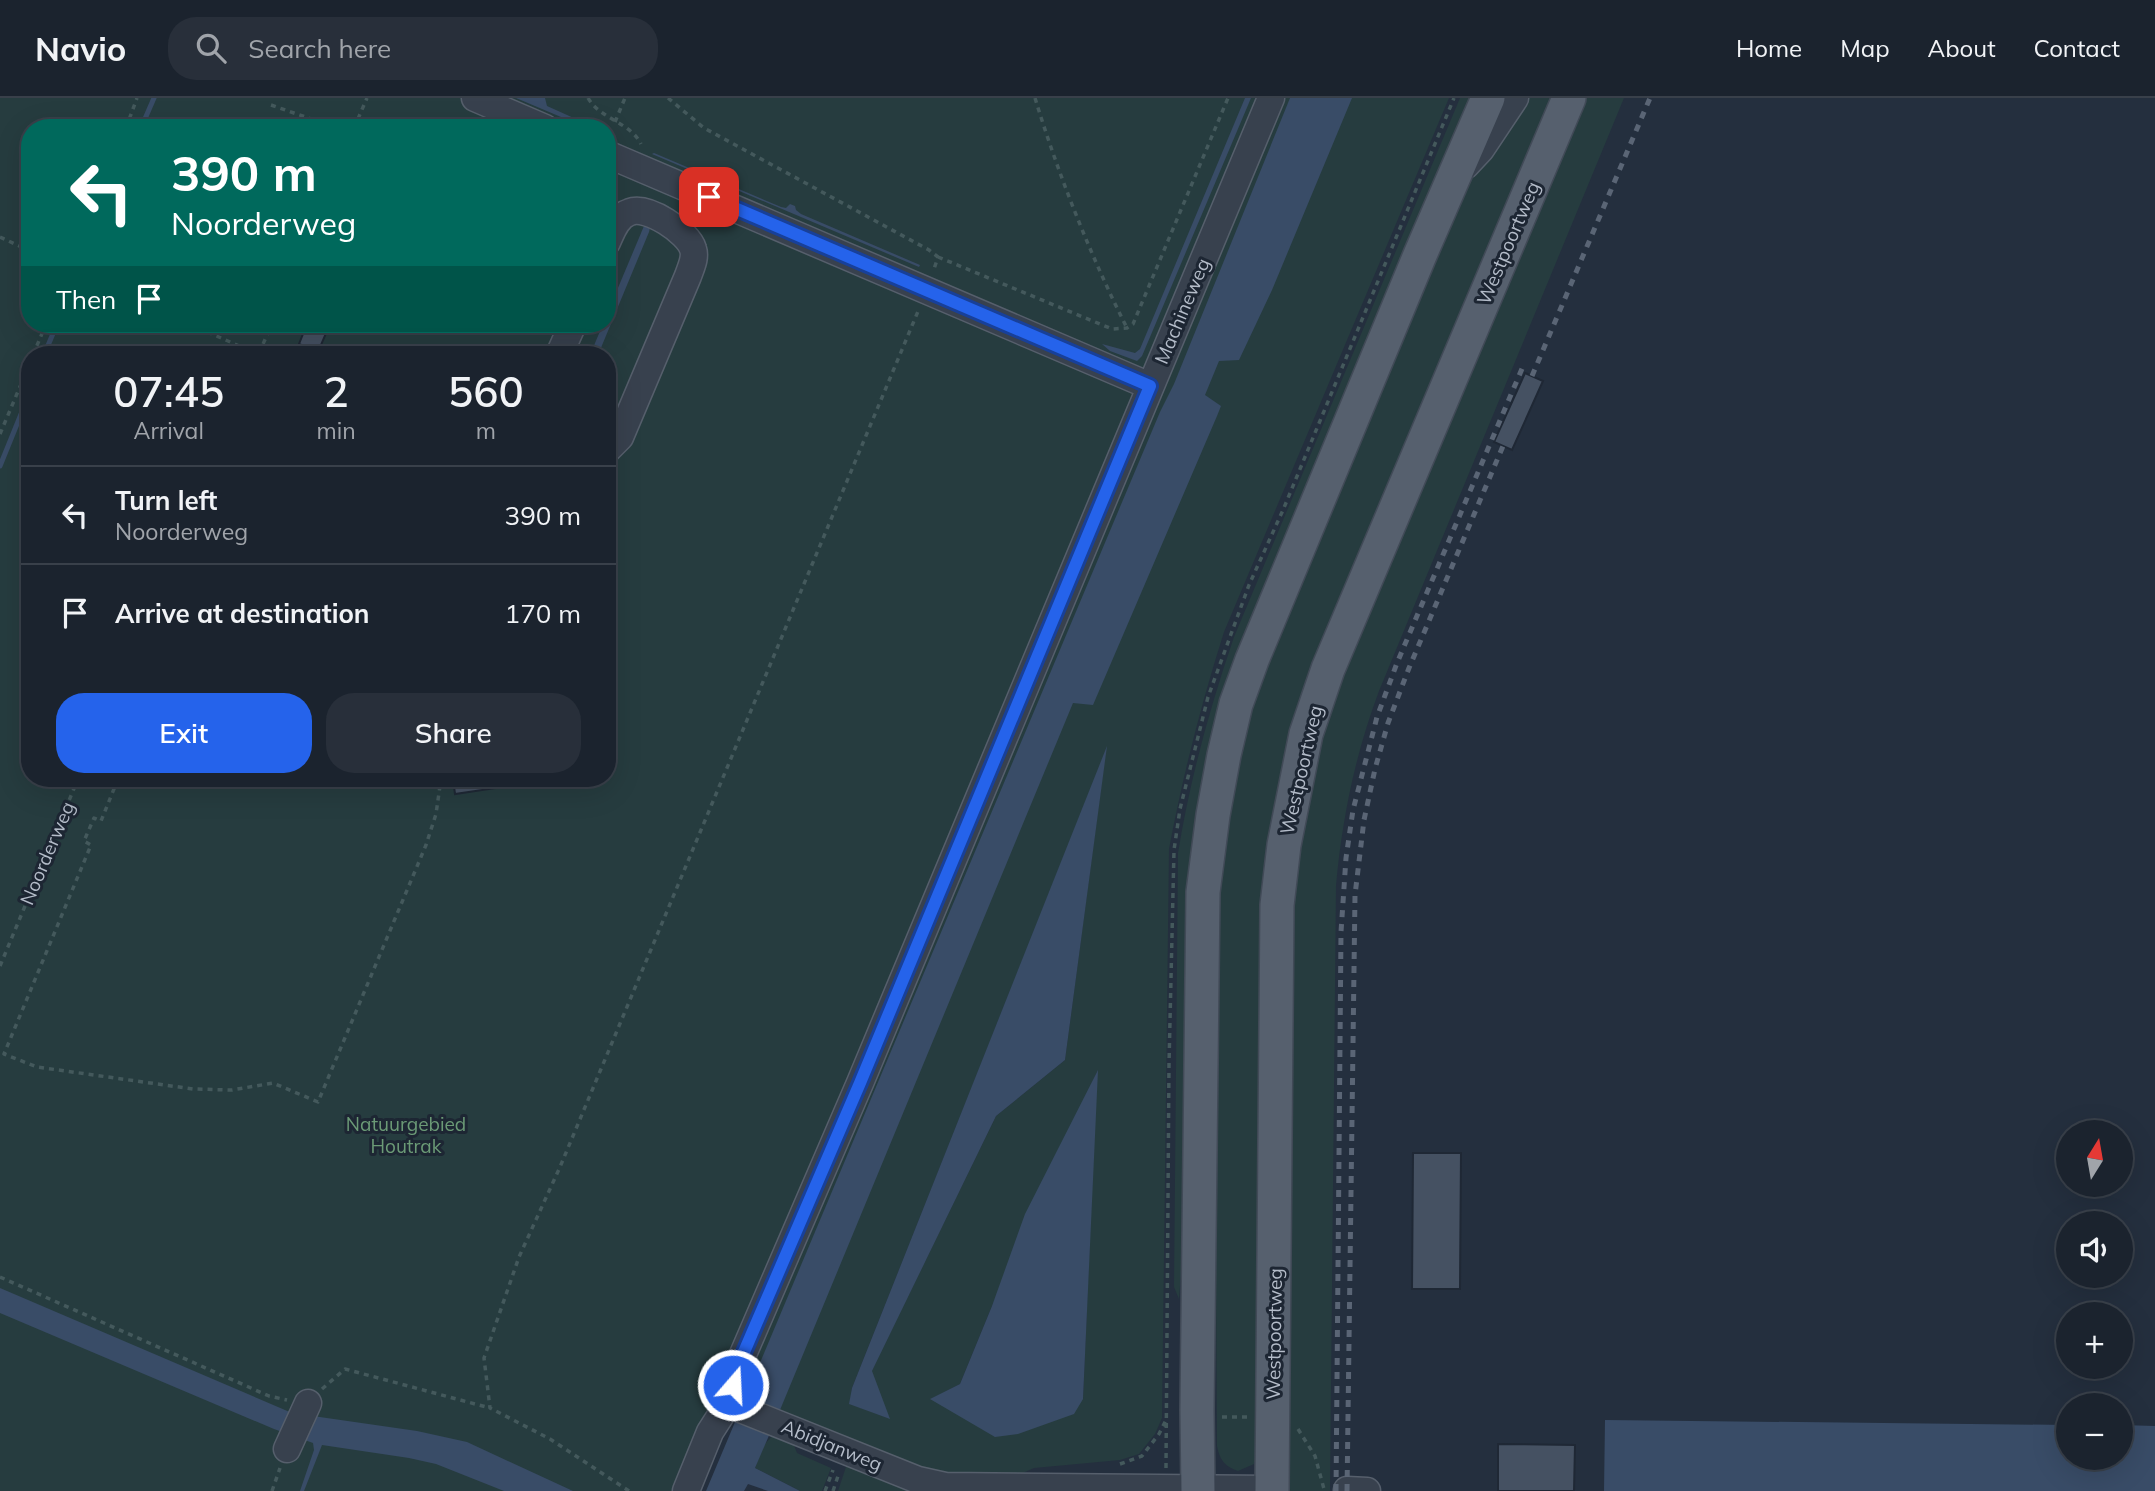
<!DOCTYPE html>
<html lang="en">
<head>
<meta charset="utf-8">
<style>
  body { margin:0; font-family:Mulish,sans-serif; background:#282f3a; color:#f1f3f6; height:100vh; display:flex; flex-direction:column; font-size:26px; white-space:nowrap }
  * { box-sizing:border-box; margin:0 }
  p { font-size:23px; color:#a0a4aa }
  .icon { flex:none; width:38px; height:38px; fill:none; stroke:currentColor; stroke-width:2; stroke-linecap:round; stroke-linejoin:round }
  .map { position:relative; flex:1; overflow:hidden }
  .details { position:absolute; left:21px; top:248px; width:595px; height:441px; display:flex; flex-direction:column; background:#1b232e; border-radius:28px; box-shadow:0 7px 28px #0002,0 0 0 2px #39404a }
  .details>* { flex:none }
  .top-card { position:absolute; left:21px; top:21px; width:595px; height:214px; border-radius:28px; box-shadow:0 7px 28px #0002,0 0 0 2px #39404a; background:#00695c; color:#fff; overflow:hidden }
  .needle { width:46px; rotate:11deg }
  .tools { position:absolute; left:2056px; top:1022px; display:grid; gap:14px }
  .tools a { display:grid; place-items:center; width:77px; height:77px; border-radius:50%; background:#1b232e; box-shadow:0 7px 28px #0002,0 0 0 2px #39404a; font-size:35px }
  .pin { position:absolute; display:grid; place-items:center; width:60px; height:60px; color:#fff; margin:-30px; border-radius:14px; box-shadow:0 4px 10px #0006 }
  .me { position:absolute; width:77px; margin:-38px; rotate:19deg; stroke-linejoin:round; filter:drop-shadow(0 0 5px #0008) }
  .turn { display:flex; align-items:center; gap:24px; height:147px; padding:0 35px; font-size:32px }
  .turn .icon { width:91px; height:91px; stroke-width:2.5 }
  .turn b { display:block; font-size:49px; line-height:60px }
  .then { display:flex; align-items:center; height:66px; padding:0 35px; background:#0003; gap:14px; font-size:26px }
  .eta { display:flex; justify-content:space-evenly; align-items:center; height:119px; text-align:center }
  .eta b { font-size:42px; font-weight:600; line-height:49px }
  .cta { display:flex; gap:14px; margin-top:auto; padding:14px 35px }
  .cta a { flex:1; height:80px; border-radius:28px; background:#2563eb; color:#fff; font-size:28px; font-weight:600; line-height:80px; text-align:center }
  .cta a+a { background:#282f3a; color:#f1f3f6 }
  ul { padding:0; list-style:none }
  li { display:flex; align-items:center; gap:21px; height:98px; padding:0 35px; border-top:2px solid #39404a }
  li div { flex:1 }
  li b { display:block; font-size:26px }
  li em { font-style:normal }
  header { display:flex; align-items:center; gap:42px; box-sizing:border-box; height:98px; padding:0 35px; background:#1b232e; border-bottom:2px solid #39404a }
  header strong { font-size:33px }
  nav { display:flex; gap:38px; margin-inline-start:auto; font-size:24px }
  .search { width:490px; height:63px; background:#282f3a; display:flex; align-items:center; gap:18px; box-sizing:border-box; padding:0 24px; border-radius:28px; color:#a0a4aa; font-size:26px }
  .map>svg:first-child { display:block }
  .green { fill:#263c3f; fill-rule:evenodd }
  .water { fill:#394c67 }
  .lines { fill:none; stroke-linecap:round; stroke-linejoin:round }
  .stream { stroke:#394c67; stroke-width:5 }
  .building { fill:#455162; stroke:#1f2835; stroke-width:2 }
  .minor-casing { stroke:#565f6c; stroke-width:29 }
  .major-casing { stroke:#414a57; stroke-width:36 }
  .path { stroke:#44595c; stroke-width:3.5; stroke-dasharray:5 5; stroke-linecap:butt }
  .minor { stroke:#38414e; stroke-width:26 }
  .major { stroke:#56606e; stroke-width:33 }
  .rail { stroke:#5a6575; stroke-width:5; stroke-dasharray:7 7; stroke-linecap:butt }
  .route-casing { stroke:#184099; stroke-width:18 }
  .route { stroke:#2563eb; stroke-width:12 }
  .labels { text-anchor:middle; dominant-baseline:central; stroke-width:6; stroke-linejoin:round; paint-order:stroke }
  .street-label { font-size:19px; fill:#b4bcc9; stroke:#1d2633 }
  .park-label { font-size:19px; fill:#6b9a76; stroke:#1d2633 }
</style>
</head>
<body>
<header>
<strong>Navio</strong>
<div class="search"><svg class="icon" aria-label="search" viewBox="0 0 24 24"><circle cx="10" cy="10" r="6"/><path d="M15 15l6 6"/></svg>Search here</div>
<nav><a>Home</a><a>Map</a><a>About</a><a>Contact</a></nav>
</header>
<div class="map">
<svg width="2155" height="1393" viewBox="0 0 2155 1393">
  <rect width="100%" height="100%" fill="#242f3e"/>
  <path class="green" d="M0,0H1263L1144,270L1138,272L1133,294L1135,298L677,1393H0ZM30,30H607V226H30ZM30,257H607V681H30Z
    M1278,0H1449L1224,534C1201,606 1183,677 1169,751L1162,1320L1155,1336L1139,1356L1120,1362L1034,1370L1014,1379L937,1377L785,1315L745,1297L742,1295L741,1281ZM1106,652L1065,962L996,1018L871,1274L888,1320L850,1306L852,1290ZM1097,974L1083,1301H931L960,1286L992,1208Z
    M1460,0H1477L1227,603L1179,1201L1174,1189L1178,755C1190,681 1210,609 1234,539Z
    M1523,0H1560L1298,633L1259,1351L1254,1366L1238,1373C1224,1368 1220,1362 1217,1348L1216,1186L1208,1097L1212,851L1241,619L1444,126Z
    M1577,0H1624L1379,593C1355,657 1342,721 1336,788L1330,1393H1289V850L1312,638Z
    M774,1336L792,1342L797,1355L831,1370L822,1393H800L755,1370L763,1348Z
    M852,1365L921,1393H838L846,1369Z"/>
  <path class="water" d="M516,0H545L547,8L596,30H587Z
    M1245,0H1251L1142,258L1137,263L1110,253L1102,246L1135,255L1140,251Z
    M1290,0H1352L1272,192L1239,262L1219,263L1205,297L1221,308L1217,318L1093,607L1073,605L780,1312L755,1370L800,1393H768L748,1386L744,1393H706L1160,314L1174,286Z
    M654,55L781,109L786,110L790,106L795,108L796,112L801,116L920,167L919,169L652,56Z
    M644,128L650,130L649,134L598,257H590L603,226H607V216Z
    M1107,648L1065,962L996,1018L872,1273L890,1321L849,1306L852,1290Z
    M1098,972L1083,1301L1074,1316L1018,1336L995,1339L930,1301L960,1286L992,1208L1025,1116Z
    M0,1190L292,1315L417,1333L467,1344L573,1393H504L436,1366L409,1360L322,1347L304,1393H300L314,1352L313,1345L274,1331L0,1215Z
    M1605,1322L2068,1327V1360H2121V1327L2155,1328V1393H1604Z"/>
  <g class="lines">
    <path class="stream" d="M141,30L154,0
      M44,257L57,226
      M0,368L30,294"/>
  </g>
  <path class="building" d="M307,226H330L318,254L299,246Z
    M1525,275L1543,283L1512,352L1494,344Z
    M453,681H496V690L455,696Z
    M1413,1055H1461L1460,1191H1412Z
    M1498,1346L1575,1347L1574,1393H1498Z"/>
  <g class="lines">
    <defs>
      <path id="minor" d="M475,0L545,30
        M607,56L1150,288
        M1466,67L1481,51L1515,0
        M607,144C612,133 617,118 630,114C647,107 688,134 693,151C696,160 691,169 688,178L620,339L607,352
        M559,257L573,226
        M728,1306L918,1382L945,1388L1272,1391
        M287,1351L308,1305
        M1347,1392L1367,1393
        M686,1393L710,1334L728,1306L738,1268L860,985L1271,0"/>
      <path id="major" d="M1198,1393L1197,1312L1203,794L1213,717L1224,657L1236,606L1252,562L1420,157L1488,0
        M1272,1393L1277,807L1284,747L1306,636L1328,571L1569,0"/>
    </defs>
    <use href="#minor" class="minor-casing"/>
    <use href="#major" class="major-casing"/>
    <path class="path" d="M588,0C600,21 630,24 641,46
      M668,0L704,30L929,152L938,159L934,171
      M1035,0C1058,76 1091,159 1127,230
      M271,7L337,30
      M615,24L625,0
      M126,30L137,0
      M354,30L367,0
      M30,120L28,129L30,134
      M0,139L30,153
      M938,159L1112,231L1127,230L1133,226L1228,0
      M189,226L260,257
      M259,255L272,226
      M33,257L46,226
      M0,336L30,265
      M118,681L101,723L94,720L84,743L91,747L4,956L37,969L193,991L232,992L273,985L318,1004L426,747L436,716L441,681
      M0,868L78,681
      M0,1179L269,1298L287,1302
      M322,1291L345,1271L490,1310
      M1222,1319H1250
      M1298,1331L1315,1358L1324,1391
      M1120,1366L1142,1358L1159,1336L1167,1320
      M1166,1370L1169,966L1174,752L1180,711L1208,599L1249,487L1283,412L1454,0
      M272,1393L280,1370
      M629,1393L550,1341L490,1310L484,1260L519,1159L560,1069L919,211
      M825,1393L833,1372
      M833,1393L839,1375"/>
    <use href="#minor" class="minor"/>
    <use href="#major" class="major"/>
    <path class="rail" d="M1532,278L1650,0
      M1336,1393L1341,834L1346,760L1353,712L1377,619L1397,565L1524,266
      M1347,1393L1355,797L1364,722L1375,671L1388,625L1409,570L1503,348"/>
  </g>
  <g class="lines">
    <defs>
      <path id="route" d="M709,99L1150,288L860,985L738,1268L733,1287"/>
    </defs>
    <use href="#route" class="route-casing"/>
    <use href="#route" class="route"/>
  </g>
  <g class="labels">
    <g class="street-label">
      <text transform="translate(1508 145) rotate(-67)">Westpoortweg</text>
      <text transform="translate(1182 213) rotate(-67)">Machineweg</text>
      <text transform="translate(1301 672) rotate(-77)">Westpoortweg</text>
      <text transform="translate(47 755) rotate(-67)">Noorderweg</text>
      <text transform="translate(1274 1236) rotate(-89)">Westpoortweg</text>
      <text transform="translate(832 1347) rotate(22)">Abidjanweg</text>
    </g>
    <g class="park-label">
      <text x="406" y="1026">Natuurgebied<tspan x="406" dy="22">Houtrak</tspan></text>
    </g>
  </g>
</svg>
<div class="tools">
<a><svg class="needle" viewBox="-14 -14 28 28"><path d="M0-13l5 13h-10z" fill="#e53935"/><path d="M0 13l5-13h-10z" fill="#a0a4aa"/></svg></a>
<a><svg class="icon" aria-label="sound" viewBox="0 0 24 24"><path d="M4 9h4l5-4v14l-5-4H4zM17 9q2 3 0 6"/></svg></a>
<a>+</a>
<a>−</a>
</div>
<div class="pin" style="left:709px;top:99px;background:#d93025"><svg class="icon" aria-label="arrive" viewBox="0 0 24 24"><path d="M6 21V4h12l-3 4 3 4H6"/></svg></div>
<svg class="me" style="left:733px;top:1287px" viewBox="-20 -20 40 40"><circle r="17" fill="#2563eb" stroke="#fff" stroke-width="3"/><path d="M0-11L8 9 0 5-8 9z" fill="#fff"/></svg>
<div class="top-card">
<div class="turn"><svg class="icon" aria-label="left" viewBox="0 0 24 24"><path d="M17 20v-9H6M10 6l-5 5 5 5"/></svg><div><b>390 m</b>Noorderweg</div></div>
<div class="then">Then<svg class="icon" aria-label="arrive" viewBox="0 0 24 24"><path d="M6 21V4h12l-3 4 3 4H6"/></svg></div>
</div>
<section class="details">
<div class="eta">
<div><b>07:45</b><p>Arrival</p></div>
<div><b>2</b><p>min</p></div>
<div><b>560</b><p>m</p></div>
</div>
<ul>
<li><svg class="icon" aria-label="left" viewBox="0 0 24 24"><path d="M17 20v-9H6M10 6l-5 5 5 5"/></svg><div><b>Turn left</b><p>Noorderweg</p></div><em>390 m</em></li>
<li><svg class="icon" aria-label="arrive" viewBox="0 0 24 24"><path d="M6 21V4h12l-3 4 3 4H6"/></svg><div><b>Arrive at destination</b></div><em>170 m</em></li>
</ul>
<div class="cta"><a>Exit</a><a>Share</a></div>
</section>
</div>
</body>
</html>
